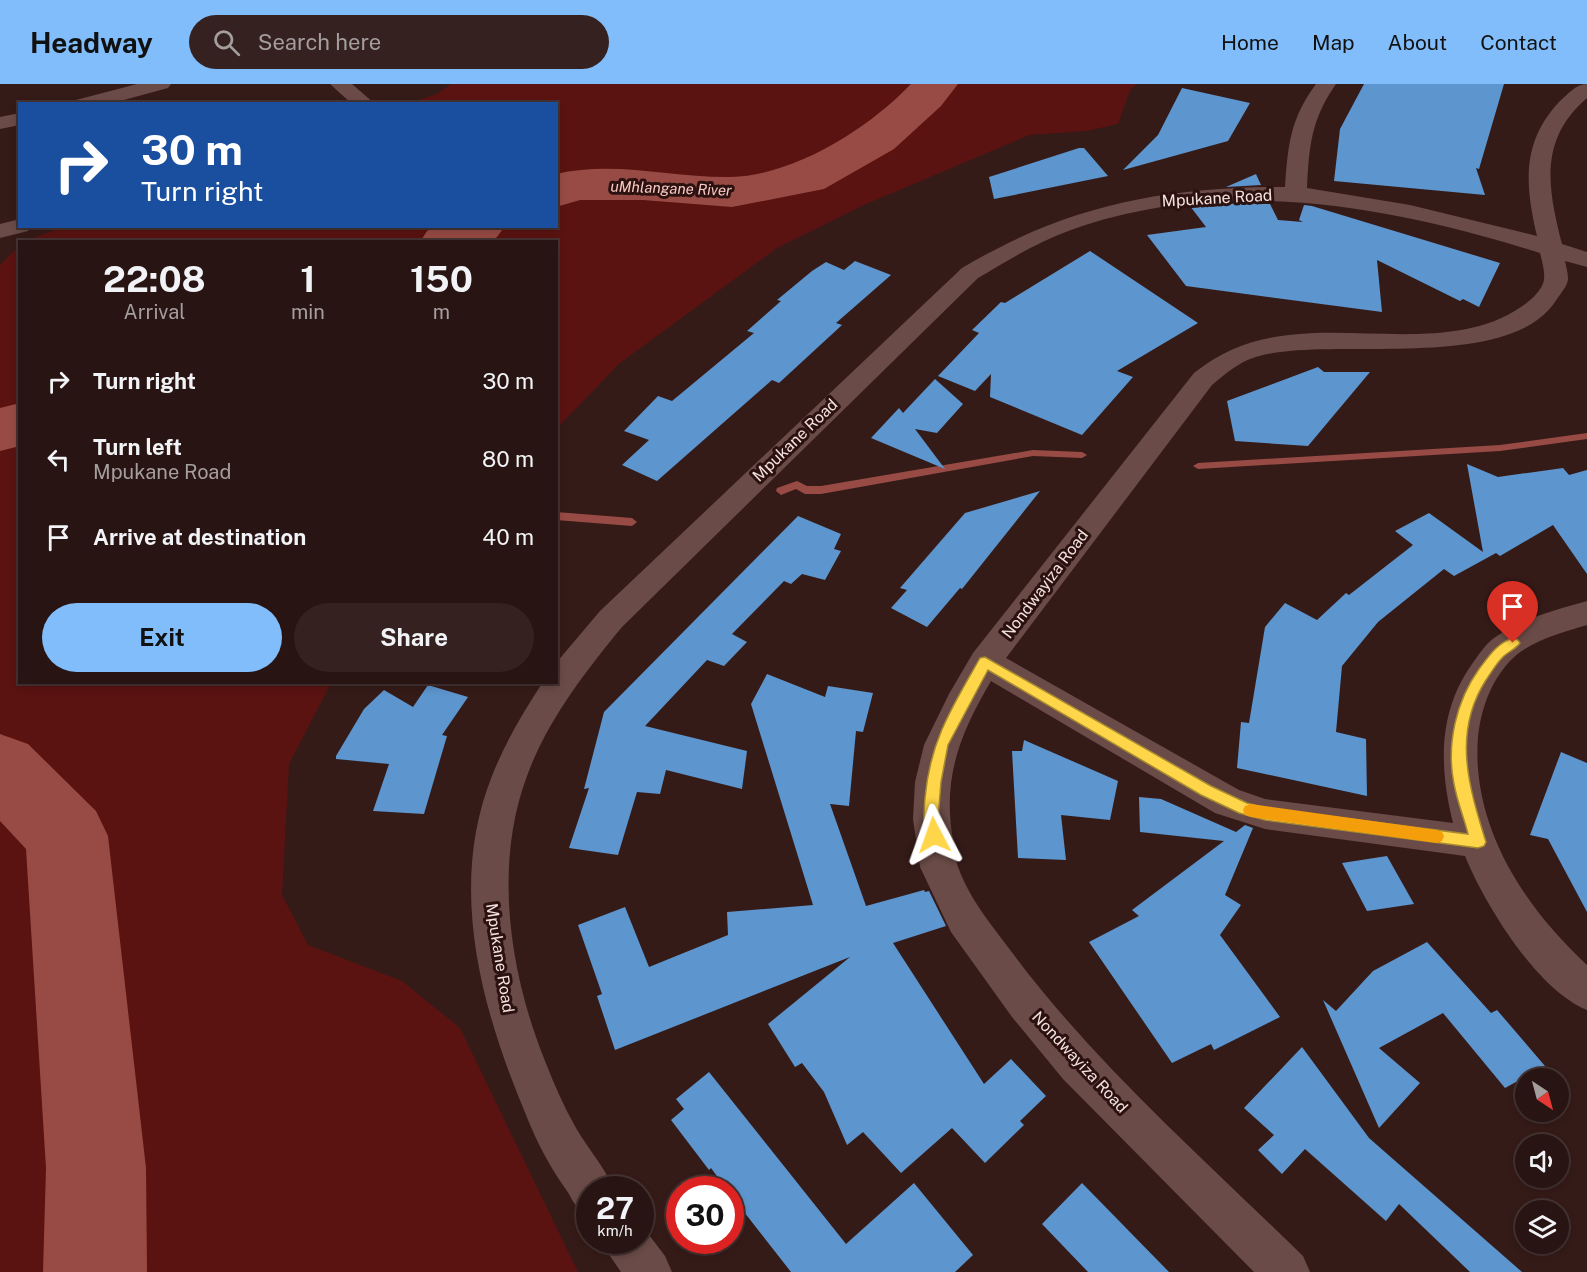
<!DOCTYPE html>
<html lang="en">
<head>
<meta charset="utf-8">
<style>
  body { margin:0; font-family:"Public Sans",sans-serif; background:#342120; color:#f1f3f6; height:100vh; display:flex; flex-direction:column; font-size:22px; white-space:nowrap }
  * { box-sizing:border-box; margin:0 }
  p { font-size:20px; color:#a59e9f }
  .icon { flex:none; width:33px; height:33px; fill:none; stroke:currentColor; stroke-width:2; stroke-linecap:round; stroke-linejoin:round }
  .map { position:relative; flex:1; overflow:hidden }
  .drawer { position:absolute; left:18px; top:156px; width:540px; height:444px; display:flex; flex-direction:column; background:#281412; border-radius:0px; box-shadow:0 3px 9px #0003,0 0 0 2px #443332 }
  .drawer>* { flex:none }
  .hud { position:absolute; left:18px; top:18px; width:540px; height:126px; border-radius:0px; box-shadow:0 3px 9px #0003,0 0 0 2px #443332; background:#1a4fa0; color:#fff; overflow:hidden }
  .needle { width:39px; rotate:144deg }
  .buttons { position:absolute; left:1515px; top:984px; display:grid; gap:12px }
  .buttons a { display:grid; place-items:center; width:54px; height:54px; border-radius:50%; background:#281412; box-shadow:0 3px 9px #0003,0 0 0 2px #443332; font-size:30px }
  .speed { position:absolute; left:576px; top:1092px; display:flex; gap:12px; font-size:30px; font-weight:700; text-align:center }
  .speed>* { display:grid; place-content:center; width:78px; height:78px; border-radius:50%; background:#281412; box-shadow:0 3px 9px #0003,0 0 0 2px #443332; line-height:1 }
  .speed small { font-size:15px; font-weight:400 }
  .speed .limit { border:9px solid #d22; background:#fff; color:#111 }
  .pin { position:absolute; display:grid; place-items:center; width:51px; height:51px; color:#fff; margin:-62px -26px; border-radius:50% 50% 50% 0; rotate:-45deg; box-shadow:0 0 6px #0007 }
  .pin .icon { rotate:45deg }
  .me { position:absolute; width:66px; margin:-33px; rotate:356deg; stroke-linejoin:round; filter:drop-shadow(0 0 4px #0008) }
  .turn { display:flex; align-items:center; gap:21px; height:126px; padding:0 24px; font-size:27px }
  .turn .icon { width:78px; height:78px; stroke-width:2.5 }
  .turn b { display:block; font-size:42px; line-height:51px }
  .eta { display:flex; justify-content:space-evenly; align-items:center; height:102px; text-align:center }
  .eta b { font-size:36px; font-weight:700; line-height:42px }
  .action { display:flex; gap:12px; margin-top:auto; padding:12px 24px }
  .action a { flex:1; height:69px; border-radius:36px; background:#81bdfa; color:#111; font-size:24px; font-weight:700; line-height:69px; text-align:center }
  .action a+a { background:#342120; color:#f1f3f6 }
  ul { padding:0; list-style:none }
  li { display:flex; align-items:center; gap:18px; height:78px; padding:0 24px }
  li div { flex:1 }
  li b { display:block; font-size:22px }
  li em { font-style:normal }
  header { display:flex; align-items:center; gap:36px; box-sizing:border-box; height:84px; padding:0 30px; background:#81bdfa; color:#111 }
  header strong { font-size:28px }
  nav { display:flex; gap:33px; margin-inline-start:auto; font-size:21px }
  .search { width:420px; height:54px; background:#342120; display:flex; align-items:center; gap:15px; box-sizing:border-box; padding:0 21px; border-radius:33px; color:#a59e9f; font-size:22px }
  .map>svg:first-child { display:block }
  .green { fill:#5a1311 }
  .lines { fill:none; stroke-linecap:round; stroke-linejoin:round }
  .stream { fill:#984b44; fill-rule:evenodd }
  .river { fill:#984b44; fill-rule:evenodd }
  .building { fill:#5d95ce }
  .minor { fill:#6a4b47; fill-rule:evenodd }
  .route { fill:#ffd54a; stroke:#a68a30; stroke-width:1.5 }
  .slow { fill:#f59e0b }
  .labels { text-anchor:middle; dominant-baseline:central; stroke-width:6; stroke-linejoin:round; paint-order:stroke }
  .far-water-label { font-size:15px; font-style:italic; fill:#f8c9c3; stroke:#2b110f }
  .street-label { font-size:16px; fill:#f4e1de; stroke:#2b110f }
</style>
</head>
<body>
<header>
<strong>Headway</strong>
<div class="search"><svg class="icon" aria-label="search" viewBox="0 0 24 24"><circle cx="10" cy="10" r="6"/><path d="M15 15l6 6"/></svg>Search here</div>
<nav><a>Home</a><a>Map</a><a>About</a><a>Contact</a></nav>
</header>
<div class="map">
<svg width="1587" height="1188" viewBox="0 0 1587 1188">
  <rect width="100%" height="100%" fill="#351b18"/>
  <path class="green" d="M451,0H1137L1130,6L1118,40L1086,47L1029,51L864,121L777,164L620,279L557,344L556,158L24,157L67,142H556V20L410,19L437,10Z
    M19,162L20,598L331,599L289,680L282,811L308,861L402,897L460,944L578,1188H0V181Z"/>
  <g class="lines">
    <path class="stream" d="M0,344H20V350H0Z
      M1587,349V355L1500,367L1198,385L1193,382L1198,379L1500,361Z
      M1033,366L1082,368L1087,371L1082,374L1033,372L821,410H805L796,405L781,411L776,407L777,404L797,397L807,402H821Z
      M556,428L632,434L637,438L632,442L556,436Z"/>
    <path class="river" d="M911,0H958L941,22L894,65L824,105L732,123L643,116H580L556,123V90C614,76 673,94 731,93C795,91 868,45 911,0Z
      M436,142H505L497,153L489,158H420L427,147Z
      M20,319V362L0,367V324Z
      M0,650L28,660L96,727L108,752L146,1084L147,1188H43L46,1084L26,765L0,737Z"/>
  </g>
  <path class="building" d="M1364,0H1504L1479,85L1476,84L1485,111L1334,97L1340,45Z
    M1182,4L1250,19L1228,57L1123,86L1158,51Z
    M1079,64H1084L1108,92L994,115L989,93Z
    M1256,90L1261,101L1226,103Z
    M1247,119L1270,120L1278,136L1303,138L1299,136L1304,121L1312,122L1500,179L1479,223L1463,215L1460,217L1377,176L1382,228L1186,202L1147,151L1206,143L1190,122Z
    M1090,167L1198,239L1117,287L1133,293L1082,351L990,313L991,290L975,307L938,292L979,249L972,246L1001,218L1005,219Z
    M855,177L891,191L836,239L842,241L779,299L772,296L657,397L622,381L649,356L624,347L658,312L672,317L754,249L747,247L781,217L777,216L812,187L826,178L844,186Z
    M1318,283L1324,288H1370L1308,362L1235,357L1227,317Z
    M935,295L963,320L937,349L915,345L945,385L871,354L899,324L903,329Z
    M1467,380L1498,393L1563,384L1569,391L1587,386V490L1553,441L1500,472L1496,469L1454,492L1444,485L1378,538L1342,582L1336,648L1366,655L1367,712L1237,684L1241,638L1249,639L1265,543L1285,519L1317,536L1346,509L1349,511L1413,461L1395,447L1429,429L1483,468Z
    M1040,407L962,505L960,504L927,543L891,524L907,506L900,504L965,429Z
    M798,432L841,450L834,465L841,467L825,496L802,490L791,500L784,497L732,550L747,558L724,582L707,576L645,642L747,667L742,705L666,686L660,710L637,708L618,771L569,764L589,704L584,705L604,628Z
    M767,590L825,613L828,602L873,609L863,648L856,647L849,722L830,720L866,822L924,806L925,808L929,807L946,842L893,859L984,1000L1011,975L1046,1012L1020,1037L1024,1041L985,1079L952,1044L901,1089L863,1048L847,1061L824,1008L802,979L795,983L768,940L850,873L615,966L597,912L602,910L578,841L625,823L649,883L728,851L727,828L813,821L751,620Z
    M428,601L468,613L442,651L447,652L424,730L373,727L389,680L336,675V672L364,625L384,606L413,623Z
    M1024,656L1118,697L1110,736L1061,731L1066,776L1018,774L1012,667H1022Z
    M1561,668L1587,679V828L1548,755L1530,751Z
    M1139,713L1161,715L1236,748L1245,741L1253,744L1225,811L1241,821L1220,851L1280,933L1214,966L1211,960L1172,979L1089,858L1139,832L1132,826L1224,757L1140,748Z
    M1387,772L1414,820L1367,827L1342,779Z
    M1427,858L1491,929L1497,926L1545,982L1505,1004L1443,929L1379,964L1420,999L1379,1044L1323,916L1336,927L1373,887Z
    M1302,963L1369,1054L1522,1188H1470L1399,1120L1386,1137L1305,1065L1282,1090L1258,1066L1274,1051L1244,1024Z
    M709,988L846,1160L914,1099L973,1171L955,1188H791L730,1110V1106H727L711,1084L709,1086L671,1036L684,1025L676,1015Z
    M1082,1099L1169,1188H1088L1042,1140Z"/>
  <g class="lines">
    <path class="minor" d="M137,0H171L168,4L109,20H73L76,16Z
      M330,0H352L375,20H352Z
      M1316,0H1336C1311,36 1309,62 1307,104L1410,121L1537,152C1525,101 1521,58 1560,17C1568,10 1576,0 1587,0V14C1538,56 1548,105 1562,160L1587,168V183L1565,177C1566,182 1568,189 1568,195C1568,201 1561,209 1557,215C1512,289 1338,253 1263,271C1243,275 1227,288 1212,301L1006,574L1239,706L1265,715L1453,739C1439,683 1438,628 1472,580C1480,569 1486,559 1497,552C1523,534 1556,526 1587,517V541C1561,549 1528,557 1509,578C1490,599 1481,626 1478,653C1471,742 1524,823 1587,881V926C1537,906 1485,821 1465,772L1265,745L1215,729L991,597C960,650 942,694 953,756C954,765 955,775 958,783C970,816 993,843 1014,871C1097,982 1204,1075 1303,1172L1310,1188H1254L1063,995L1012,933L951,848L920,783L913,735L915,698L924,661L949,610L973,569L1194,289C1223,266 1252,255 1289,251C1363,242 1457,267 1521,223C1530,217 1542,207 1544,196C1545,187 1542,177 1540,169C1391,122 1223,91 1071,146C1038,158 1008,176 978,194L622,543C585,588 547,637 527,692C493,783 510,890 545,977C554,1000 564,1023 576,1044C588,1065 605,1083 614,1106H590V1127C586,1126 580,1124 577,1122C573,1119 570,1111 567,1107C550,1083 537,1059 526,1031C482,926 447,804 492,692C504,661 521,632 539,604L543,598H556V579L600,527L962,184C1068,121 1163,103 1285,103C1288,61 1290,35 1316,0Z
      M20,29V41L0,45V33Z
      M20,135V142H31L28,147L0,154V140Z
      M640,1139L665,1172L672,1188H621L610,1172L603,1156H640Z"/>
  </g>
  <path class="route" d="M1513,554L1518,556L1520,559C1515,566 1507,568 1502,574C1496,580 1491,589 1486,596C1452,649 1469,703 1486,758L1484,762L1478,764L1265,736L1239,729L1201,711L988,586L948,661L941,698L938,735L941,751L939,755L934,757L928,755C922,742 924,728 925,714C930,657 952,623 980,574L985,573L1211,702L1247,719L1265,724L1468,750C1464,734 1457,717 1454,700C1446,661 1456,617 1479,585C1489,572 1497,559 1513,554Z"/>
  <path class="slow" d="M1251,720L1437,746L1442,748L1444,752L1442,757L1437,759L1251,733L1245,731L1243,726L1245,722Z"/>
  <g class="labels">
    <g class="far-water-label">
      <text transform="translate(671 104) rotate(2)">uMhlangane River</text>
    </g>
    <g class="street-label">
      <text transform="translate(1217 114) rotate(-3)">Mpukane Road</text>
      <text transform="translate(795 356) rotate(-44)">Mpukane Road</text>
      <text transform="translate(1045 500) rotate(-53)">Nondwayiza Road</text>
      <text transform="translate(500 874) rotate(81)">Mpukane Road</text>
      <text transform="translate(1080 978) rotate(47)">Nondwayiza Road</text>
    </g>
  </g>
</svg>
<div class="buttons">
<a><svg class="needle" viewBox="-14 -14 28 28"><path d="M0-13l5 13h-10z" fill="#e53935"/><path d="M0 13l5-13h-10z" fill="#a59e9f"/></svg></a>
<a><svg class="icon" aria-label="sound" viewBox="0 0 24 24"><path d="M4 9h4l5-4v14l-5-4H4zM17 9q2 3 0 6"/></svg></a>
<a><svg class="icon" aria-label="layers" viewBox="0 0 24 24"><path d="M12 4l9 5-9 5-9-5zM3 14l9 5 9-5"/></svg></a>
</div>
<div class="speed"><div>27<small>km/h</small></div><div class="limit">30</div></div>
<div class="pin" style="left:1513px;top:559px;background:#d93025"><svg class="icon" aria-label="arrive" viewBox="0 0 24 24"><path d="M6 21V4h12l-3 4 3 4H6"/></svg></div>
<svg class="me" style="left:934px;top:751px" viewBox="-20 -20 40 40"><path d="M0-17L14 15 0 8-14 15z" fill="#ffd54a" stroke="#fff" stroke-width="4"/></svg>
<div class="hud">
<div class="turn"><svg class="icon" aria-label="right" viewBox="0 0 24 24"><path d="M7 20v-9h11M14 6l5 5-5 5"/></svg><div><b>30 m</b>Turn right</div></div>
</div>
<section class="drawer">
<div class="eta">
<div><b>22:08</b><p>Arrival</p></div>
<div><b>1</b><p>min</p></div>
<div><b>150</b><p>m</p></div>
</div>
<ul>
<li><svg class="icon" aria-label="right" viewBox="0 0 24 24"><path d="M7 20v-9h11M14 6l5 5-5 5"/></svg><div><b>Turn right</b></div><em>30 m</em></li>
<li><svg class="icon" aria-label="left" viewBox="0 0 24 24"><path d="M17 20v-9H6M10 6l-5 5 5 5"/></svg><div><b>Turn left</b><p>Mpukane Road</p></div><em>80 m</em></li>
<li><svg class="icon" aria-label="arrive" viewBox="0 0 24 24"><path d="M6 21V4h12l-3 4 3 4H6"/></svg><div><b>Arrive at destination</b></div><em>40 m</em></li>
</ul>
<div class="action"><a>Exit</a><a>Share</a></div>
</section>
</div>
</body>
</html>
